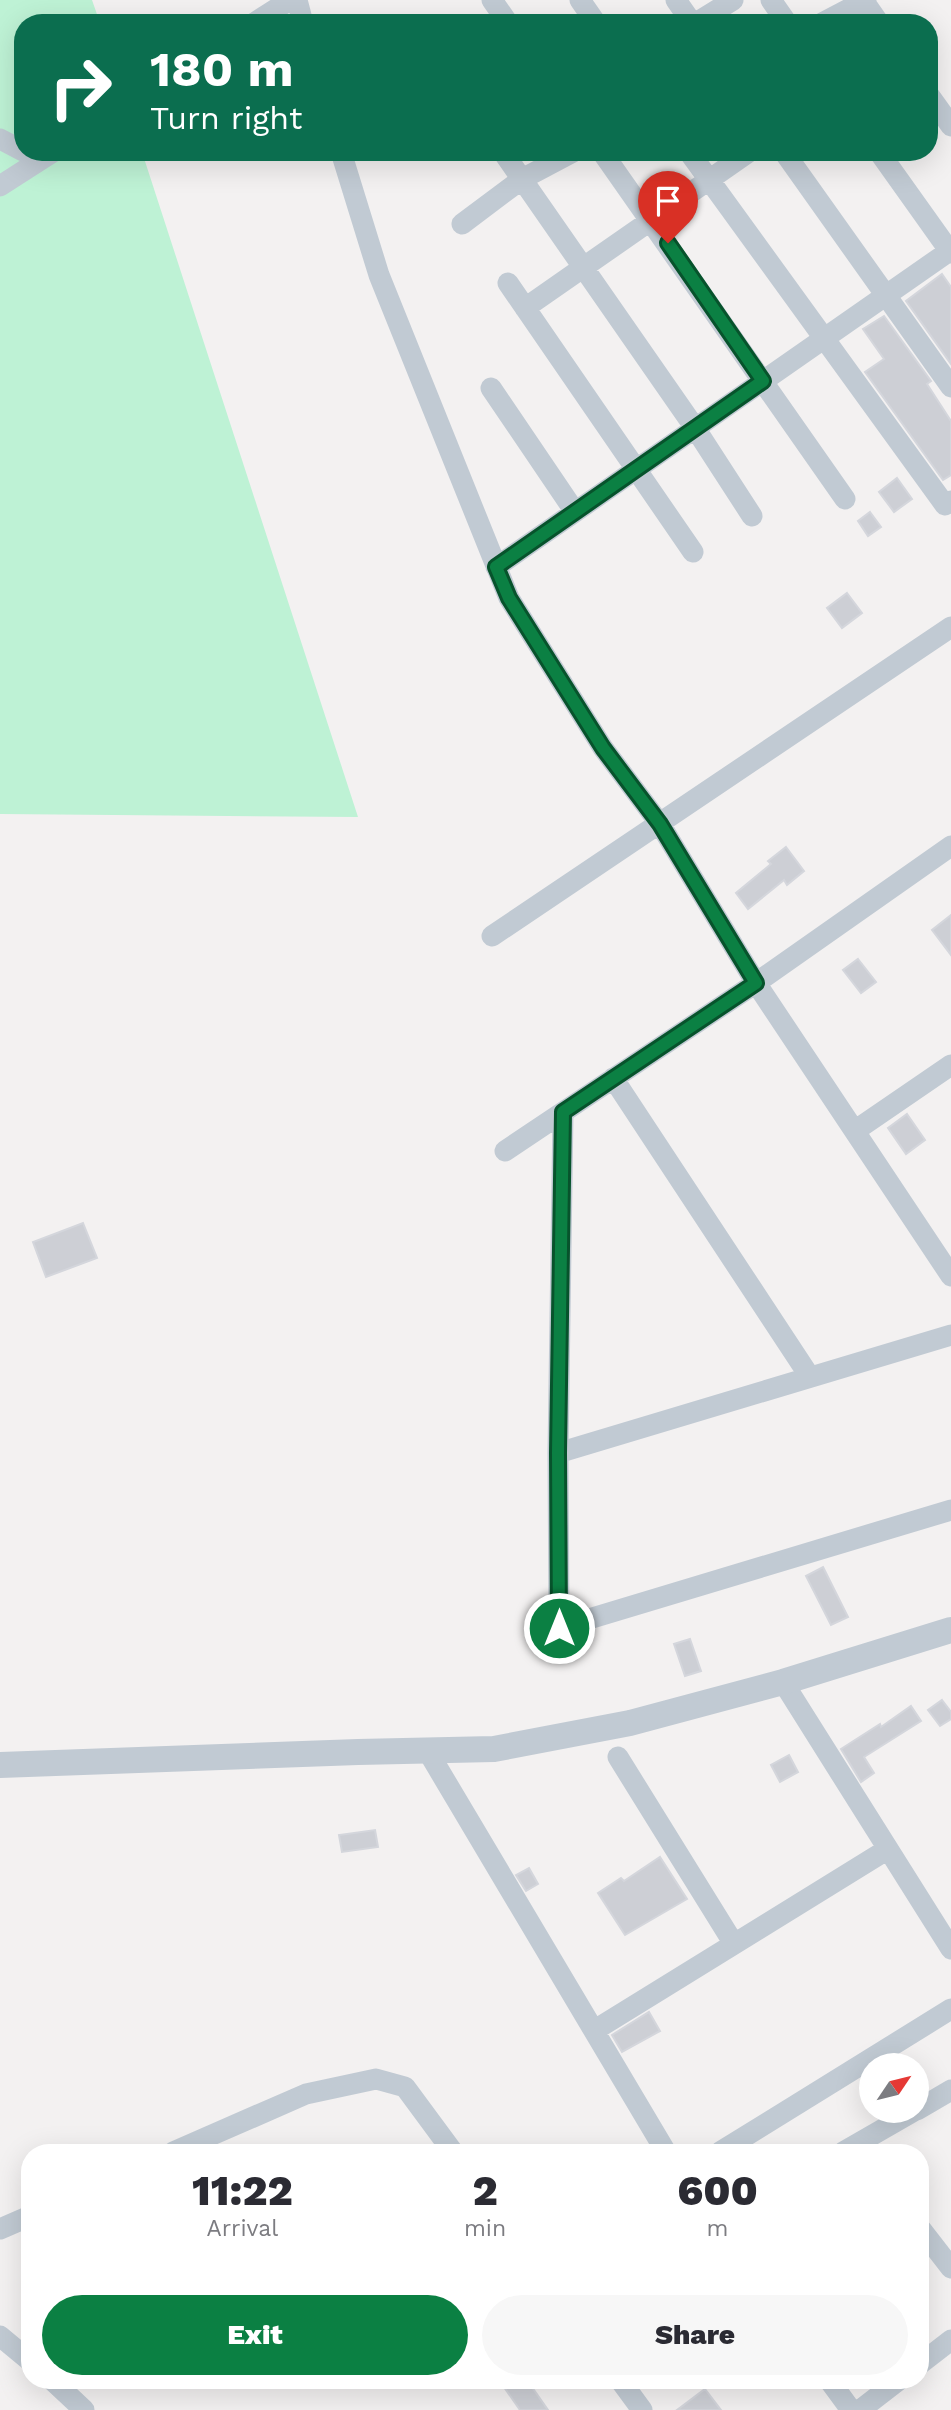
<!DOCTYPE html>
<html lang="en">
<head>
<meta charset="utf-8">
<style>
  body { margin:0; font-family:"Work Sans",sans-serif; background:#f7f7f7; color:#2b2b33; height:100vh; display:flex; flex-direction:column; font-size:26px; white-space:nowrap }
  * { box-sizing:border-box; margin:0 }
  p { font-size:23px; color:#7c7c81 }
  .icon { flex:none; width:38px; height:38px; fill:none; stroke:currentColor; stroke-width:2; stroke-linecap:round; stroke-linejoin:round }
  .map { position:relative; flex:1; overflow:hidden }
  .drawer { position:absolute; left:21px; top:2144px; width:908px; height:245px; display:flex; flex-direction:column; background:#fff; border-radius:28px; box-shadow:0 7px 28px #0002 }
  .drawer>* { flex:none }
  .guide { position:absolute; left:14px; top:14px; width:924px; height:147px; border-radius:28px; box-shadow:0 7px 28px #0002; background:#0b6e4f; color:#fff; overflow:hidden }
  .needle { width:46px; rotate:55deg }
  .buttons { position:absolute; left:859px; top:2053px; display:grid; gap:14px }
  .buttons a { display:grid; place-items:center; width:70px; height:70px; border-radius:50%; background:#fff; box-shadow:0 7px 28px #0002; font-size:35px }
  .pin { position:absolute; display:grid; place-items:center; width:60px; height:60px; color:#fff; margin:-72px -30px; border-radius:50% 50% 50% 0; rotate:-45deg; box-shadow:0 0 7px #0007 }
  .pin .icon { rotate:45deg }
  .me { position:absolute; width:77px; margin:-38px; rotate:0deg; stroke-linejoin:round; filter:drop-shadow(0 0 5px #0008) }
  .turn { display:flex; align-items:center; gap:24px; height:147px; padding:0 21px; font-size:32px }
  .turn .icon { width:91px; height:91px; stroke-width:2.5 }
  .turn b { display:block; font-size:49px; line-height:60px }
  .eta { display:flex; justify-content:space-evenly; align-items:center; height:119px; text-align:center }
  .eta b { font-size:42px; font-weight:800; line-height:49px }
  .button { display:flex; gap:14px; margin-top:auto; padding:14px 21px }
  .button a { flex:1; height:80px; border-radius:42px; background:#0b8043; color:#fff; font-size:28px; font-weight:800; line-height:80px; text-align:center }
  .button a+a { background:#f7f7f7; color:#2b2b33 }
  .map>svg:first-child { display:block }
  .green { fill:#bef2d5 }
  .building { fill:#cdcfd5; stroke:#d4d6dc; stroke-width:2 }
  .lines { fill:none; stroke-linecap:round; stroke-linejoin:round }
  .minor { stroke:#c1cad3; stroke-width:21 }
  .tertiary { stroke:#c1cad3; stroke-width:26 }
  .route-casing { stroke:#07532c; stroke-width:18 }
  .route { stroke:#0b8043; stroke-width:12 }
</style>
</head>
<body>
<div class="map">
<svg width="951" height="2410" viewBox="0 0 951 2410">
  <rect width="100%" height="100%" fill="#f3f1f1"/>
  <path class="green" d="M0,0H92L100,23H23V152H142L358,817L0,814Z"/>
  <path class="building" d="M942,274L951,287V364L906,301Z
    M884,316L931,381L927,384L951,421V475L943,480L865,372L884,359L863,329Z
    M897,478L912,499L894,512L879,492Z
    M870,512L881,527L868,536L858,521Z
    M847,593L862,613L842,628L827,608Z
    M786,847L804,871L787,885L784,880L748,909L736,893L771,864L768,861Z
    M951,915V955L932,930Z
    M858,959L876,982L861,993L843,970Z
    M907,1114L925,1140L906,1154L888,1128Z
    M83,1223L97,1258L46,1277L33,1242Z
    M823,1567L848,1617L831,1625L806,1576Z
    M690,1639L701,1671L685,1676L674,1644Z
    M942,1700L951,1712V1719L940,1726L928,1710Z
    M911,1706L921,1721L864,1757L874,1773L861,1782L841,1749L880,1724L881,1727Z
    M789,1755L798,1772L780,1782L771,1765Z
    M375,1830L378,1847L342,1852L339,1835Z
    M660,1857L687,1899L625,1935L598,1893L621,1878L624,1881Z
    M529,1868L538,1884L526,1891L516,1875Z
    M649,2012L660,2031L622,2052L612,2035Z
    M499,2380H527L548,2410H520Z
    M705,2389L721,2410H677Z"/>
  <g class="lines">
    <path class="minor" d="M297,0L303,23
      M492,0L508,23
      M580,0L596,23
      M676,0L692,23
      M771,0L787,23
      M863,0L879,23
      M254,23L290,0
      M696,23L733,0
      M822,23L866,0
      M929,95L951,126
      M0,139L23,151
      M341,152L379,275L509,598L603,748L660,824L756,983L951,1276
      M503,152L695,428L752,516
      M602,152L845,499
      M689,152L945,505L951,501
      M784,152L951,387
      M879,152L951,253
      M0,186L53,152
      M462,224L522,179L573,152
      M508,283L693,552
      M525,308L749,152
      M491,388L575,512
      M496,567L951,250
      M492,936L951,627
      M613,1078L810,1377
      M563,1112L558,1453L559,1628L951,1510
      M856,1130L951,1065
      M505,1151L756,983L951,846
      M558,1453L951,1335
      M783,1682L951,1949
      M427,1750L666,2152
      M618,1757L734,1944
      M595,2030L888,1849
      M917,2110L951,2090
      M173,2152L306,2094L376,2079L405,2087L453,2152
      M720,2152L951,2009
      M843,2152L916,2110
      M920,2228L951,2268
      M0,2229L30,2216
      M0,2336L30,2361
      M920,2364L951,2340
      M52,2380L84,2410
      M620,2380L642,2410
      M829,2380L851,2410
      M860,2410L899,2380"/>
    <path class="tertiary" d="M0,1765L358,1752L494,1749L630,1723L783,1682L951,1630"/>
  </g>
  <g class="lines">
    <defs>
      <path id="route" d="M559,1628L558,1453L563,1112L756,983L660,824L603,748L509,598L496,567L763,381L668,243"/>
    </defs>
    <use href="#route" class="route-casing"/>
    <use href="#route" class="route"/>
  </g>
</svg>
<div class="buttons">
<a><svg class="needle" viewBox="-14 -14 28 28"><path d="M0-13l5 13h-10z" fill="#e53935"/><path d="M0 13l5-13h-10z" fill="#7c7c81"/></svg></a>
</div>
<div class="pin" style="left:668px;top:243px;background:#d93025"><svg class="icon" aria-label="arrive" viewBox="0 0 24 24"><path d="M6 21V4h12l-3 4 3 4H6"/></svg></div>
<svg class="me" style="left:559px;top:1628px" viewBox="-20 -20 40 40"><circle r="17" fill="#0b8043" stroke="#fff" stroke-width="3"/><path d="M0-11L8 9 0 5-8 9z" fill="#fff"/></svg>
<div class="guide">
<div class="turn"><svg class="icon" aria-label="right" viewBox="0 0 24 24"><path d="M7 20v-9h11M14 6l5 5-5 5"/></svg><div><b>180 m</b>Turn right</div></div>
</div>
<section class="drawer">
<div class="eta">
<div><b>11:22</b><p>Arrival</p></div>
<div><b>2</b><p>min</p></div>
<div><b>600</b><p>m</p></div>
</div>
<div class="button"><a>Exit</a><a>Share</a></div>
</section>
</div>
</body>
</html>
